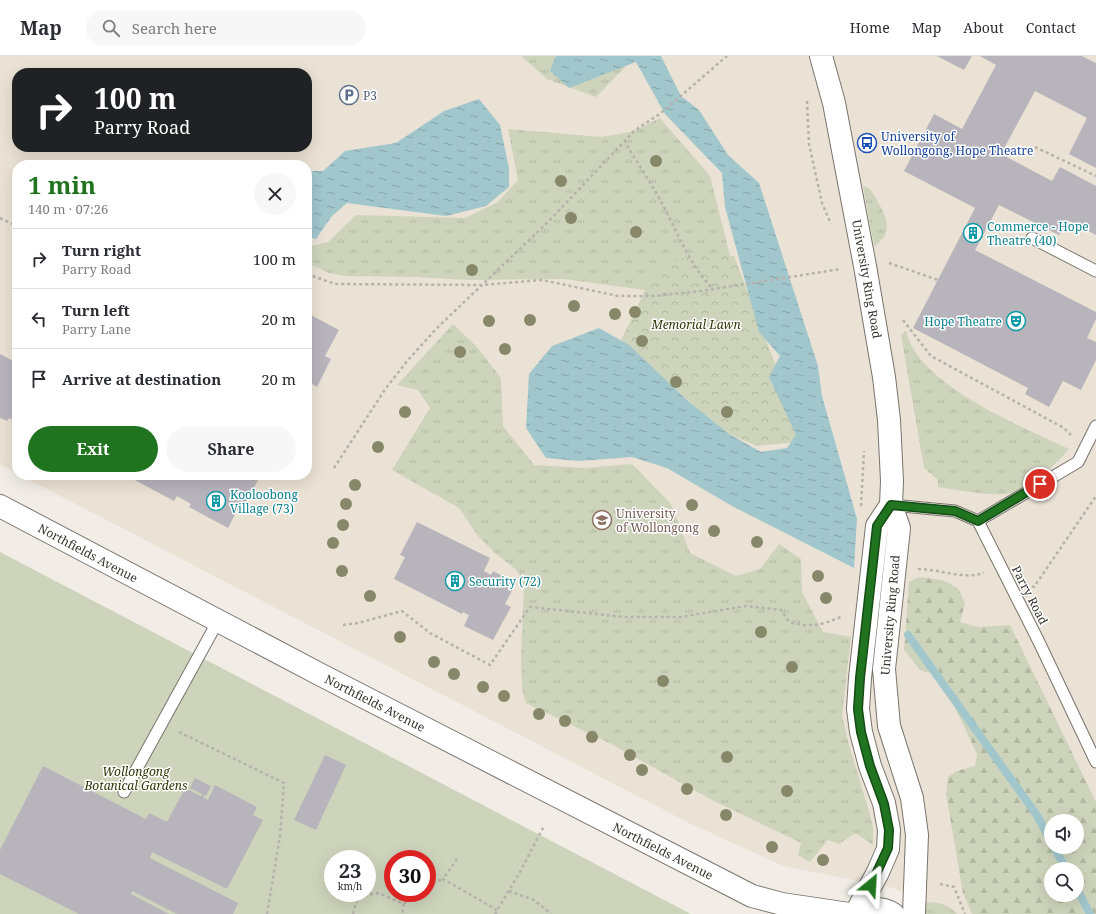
<!DOCTYPE html>
<html lang="en">
<head>
<meta charset="utf-8">
<style>
  body { margin:0; font-family:"Noto Serif",serif; background:#f7f7f7; color:#2b2b33; height:100vh; display:flex; flex-direction:column; font-size:15px; white-space:nowrap }
  * { box-sizing:border-box; margin:0 }
  p { font-size:13px; color:#7c7c81 }
  .icon { flex:none; width:22px; height:22px; fill:none; stroke:currentColor; stroke-width:2; stroke-linecap:round; stroke-linejoin:round }
  .map { position:relative; flex:1; overflow:hidden }
  .drawer { position:absolute; left:12px; top:104px; width:300px; height:320px; display:flex; flex-direction:column; background:#fff; border-radius:16px; box-shadow:0 4px 16px #0002 }
  .drawer>* { flex:none }
  .hud { position:absolute; left:12px; top:12px; width:300px; height:84px; border-radius:16px; box-shadow:0 4px 16px #0002; background:#202124; color:#fff; overflow:hidden }
  .fabs { position:absolute; left:1044px; top:758px; display:grid; gap:8px }
  .fabs a { display:grid; place-items:center; width:40px; height:40px; border-radius:50%; background:#fff; box-shadow:0 4px 16px #0002; font-size:20px }
  .speed { position:absolute; left:324px; top:794px; display:flex; gap:8px; font-size:20px; font-weight:700; text-align:center }
  .speed>* { display:grid; place-content:center; width:52px; height:52px; border-radius:50%; background:#fff; box-shadow:0 4px 16px #0002; line-height:1 }
  .speed small { font-size:10px; font-weight:400 }
  .speed .limit { border:6px solid #d22; background:#fff; color:#111 }
  .pin { position:absolute; display:grid; place-items:center; width:34px; height:34px; color:#fff; margin:-17px; border:2px solid #fff; border-radius:50%; box-shadow:0 1px 4px #0007 }
  .me { position:absolute; width:44px; margin:-22px; rotate:27deg; stroke-linejoin:round; filter:drop-shadow(0 0 3px #0008) }
  .turn { display:flex; align-items:center; gap:14px; height:84px; padding:0 16px; font-size:18px }
  .turn .icon { width:52px; height:52px; stroke-width:2.5 }
  .turn b { display:block; font-size:28px; line-height:34px }
  .round { display:grid; place-items:center; flex:none; width:42px; height:42px; border-radius:21px; background:#f7f7f7 }
  .headline { display:flex; align-items:center; justify-content:space-between; height:68px; padding:0 16px }
  h1 { font-size:24px; font-weight:700; line-height:30px; color:#20741f }
  .cta { display:flex; gap:8px; margin-top:auto; padding:8px 16px }
  .cta a { flex:1; height:46px; border-radius:24px; background:#20741f; color:#fff; font-size:16px; font-weight:700; line-height:46px; text-align:center }
  .cta a+a { background:#f7f7f7; color:#2b2b33 }
  ul { padding:0; list-style:none }
  li { display:flex; align-items:center; gap:12px; height:60px; padding:0 16px; border-top:1px solid #e1e1e2 }
  li div { flex:1 }
  li b { display:block; font-size:15px }
  li em { font-style:normal }
  header { display:flex; align-items:center; gap:24px; box-sizing:border-box; height:56px; padding:0 20px; background:#fff; border-bottom:1px solid #e1e1e2 }
  header strong { font-size:19px }
  nav { display:flex; gap:22px; margin-inline-start:auto; font-size:14px }
  .search { width:280px; height:36px; background:#f7f7f7; display:flex; align-items:center; gap:10px; box-sizing:border-box; padding:0 14px; border-radius:22px; color:#7c7c81; font-size:15px }
  .map>svg:first-child { display:block }
  .built { fill:#eae2d4; fill-rule:evenodd }
  .grass { fill:url(#grass-tufts) }
  .forest { fill:url(#forest-firs); fill-rule:evenodd }
  .park { fill:url(#park-crowns) }
  .garden { fill:#ced4bc; fill-rule:evenodd }
  .water { fill:url(#water-ripples) }
  .lines { fill:none; stroke-linecap:round; stroke-linejoin:round }
  .stream { stroke:#a1c7cd; stroke-width:8 }
  .building { fill:#b7b4bb }
  .service-casing { stroke:#78746d; stroke-width:13 }
  .minor-casing { stroke:#78746d; stroke-width:24 }
  .secondary-casing { stroke:#78746d; stroke-width:24 }
  .path { stroke:#b5b2ac; stroke-width:2.5; stroke-dasharray:3 3; stroke-linecap:butt }
  .service { stroke:#fff; stroke-width:11 }
  .minor { stroke:#fff; stroke-width:22 }
  .secondary { stroke:#fff; stroke-width:22 }
  .tree { fill:#868869 }
  .route-casing { stroke:#154b14; stroke-width:10 }
  .route { stroke:#20741f; stroke-width:7 }
  .labels { text-anchor:middle; dominant-baseline:central; stroke-width:3; stroke-linejoin:round; paint-order:stroke }
  .service-label { font-size:12px; fill:#4e5e75; stroke:#fff; text-anchor:start }
  .transit-label { font-size:12px; fill:#164399; stroke:#fff; text-anchor:start }
  .culture-label { font-size:12px; fill:#0d838f; stroke:#fff; text-anchor:start }
  .street-label { font-size:12px; fill:#353431; stroke:#fff }
  .park-label { font-size:12px; font-style:italic; fill:#2e3602; stroke:#fff }
  .education-label { font-size:12px; fill:#785e54; stroke:#fff; text-anchor:start }
</style>
</head>
<body>
<header>
<strong>Map</strong>
<div class="search"><svg class="icon" aria-label="search" viewBox="0 0 24 24"><circle cx="10" cy="10" r="6"/><path d="M15 15l6 6"/></svg>Search here</div>
<nav><a>Home</a><a>Map</a><a>About</a><a>Contact</a></nav>
</header>
<div class="map">
<svg width="1096" height="858" viewBox="0 0 1096 858">
  <defs>
    <pattern id="grass-tufts" width="24" height="20" patternUnits="userSpaceOnUse"><rect width="24" height="20" fill="#ced4bc"/><path d="M3 7l-1-3M5 7V3M7 7l1-3M15 17l-1-3M17 17v-4M19 17l1-3" fill="none" stroke="#b2b7a2"/></pattern>
    <pattern id="forest-firs" width="22" height="20" patternUnits="userSpaceOnUse"><rect width="22" height="20" fill="#ced4bc"/><path d="M5 1l3.5 6h-7zM16 11l3.5 6h-7z" fill="#b2b7a2"/></pattern>
    <pattern id="park-crowns" width="20" height="18" patternUnits="userSpaceOnUse"><rect width="20" height="18" fill="#ced4bc"/><path d="M2 6a3 3 0 1 1 6 0M12 15a3 3 0 1 1 6 0" fill="none" stroke="#b2b7a2"/></pattern>
    <pattern id="water-ripples" width="26" height="14" patternUnits="userSpaceOnUse"><rect width="26" height="14" fill="#a1c7cd"/><path d="M2 4q2-2 4 0t4 0M15 11q2-2 4 0t4 0" fill="none" stroke="#84a2a7"/></pattern>
  </defs>
  <rect width="100%" height="100%" fill="#f1ede6"/>
  <path class="built" d="M0,0H1096V858H945L894,832L783,810L691,768L20,419H307V109H17V417L0,408ZM17,17H307V91H17ZM1051,765H1077V791H1051ZM1051,813H1077V839H1051Z"/>
  <path class="grass" d="M521,0H636L596,41L547,23Z
    M660,62L710,120L745,259L791,382L757,390L720,367L659,236L564,223L469,224L415,221L346,220L329,217L307,207V191L328,186L356,159L465,162L498,146L518,124L508,73L602,81L634,75Z
    M863,130C872,132 874,139 878,146C887,162 894,178 874,190Z
    M453,268L477,291L501,322L503,370L534,409L584,412L632,408L671,448L690,497L736,520L760,513L779,488L801,503L802,536L823,576L851,581L842,660L849,689L868,752L873,771V789L855,777L839,788L828,784L810,806L798,799L801,787L712,744L613,689L526,647L522,633L521,599L524,531L518,515L496,498L478,480L459,452L392,414L430,352L418,334L397,329Z
    M906,275C918,329 1022,371 1069,393C1058,407 1029,432 1011,437C993,441 957,434 938,431V424L924,412L901,279Z
    M933,846C943,848 950,850 957,858H926L925,847Z"/>
  <path class="forest" d="M918,521L942,524L958,532L965,547L960,566L977,571L1010,569L1096,746V858H972L963,837L946,738L948,721L957,715L975,710L977,698L940,620L920,614L904,594L909,526ZM1051,765H1077V791H1051ZM1051,813H1077V839H1051Z"/>
  <path class="park" d="M713,197L734,200L800,373L796,386L757,390L722,375L621,284L651,223L664,211L679,203L695,199Z"/>
  <path class="garden" d="M0,496L691,858H0ZM333,803H367V837H333ZM393,803H427V837H393Z"/>
  <path class="water" d="M556,0H661L681,40L699,54L728,99L759,127L818,310L822,340L857,463L854,512L732,450L667,412L632,401L579,405L546,402L526,372L529,318L552,290L599,272L629,289L688,345L729,378L761,396L787,392L796,379L769,321L780,300L759,276L725,151L722,117L665,58L636,6L569,32L550,15Z
    M479,43L500,69L509,112V131L486,150L446,160L347,147L332,160L316,183L307,181V115H323L345,95L396,87L444,55Z"/>
  <g class="lines">
    <path class="stream" d="M908,579L1036,758L1051,785
      M1054,791L1066,813
      M1077,833L1090,858"/>
  </g>
  <path class="building" d="M937,0H972L964,14Z
    M980,0H1082L1096,7V112L1069,98L1087,62L1035,35L1001,98L1052,125L1060,111L1096,130V179L1069,165L1059,179L999,149L975,194L1096,256V263L1087,282L1096,286V304L1081,334L1063,325L1049,351L1025,338L1028,332L913,272L975,152L904,115L934,58L962,73L996,9Z
    M307,257L339,274L325,300L331,303L317,331L307,325Z
    M0,298L17,307V366L9,362L7,365L0,362Z
    M135,419H249L258,424L245,448L242,445L228,472L189,451L191,448L177,440L174,445L133,423Z
    M417,466L490,502L484,515L491,519L493,515L516,527L505,548L511,551L493,584L464,570L469,559L463,556L462,558L394,523L405,501L400,499Z
    M325,699L346,709L316,774L294,764Z
    M43,710L146,763L149,757L167,766L185,732L201,740L202,738L190,732L195,722L211,730L206,740L204,739L203,741L208,744L215,729L257,751L253,759L263,764L227,833L152,796L150,802L238,847L233,858H177L132,835L131,838L169,858H79L0,818V794Z"/>
  <g class="lines">
    <defs>
      <path id="service" d="M1032,182L1096,215
        M891,449L955,455L978,465L1039,586L1096,706
        M978,465L1078,406L1096,370
        M124,736L218,565"/>
      <path id="minor" d="M821,0L834,47L865,210L884,321L889,364L892,425L891,449L899,472L884,613L889,670L912,742L917,779L914,858
        M857,855L878,816L888,793L889,774L884,747L870,710L861,676L858,653L860,622L877,470L891,449"/>
      <path id="secondary" d="M0,450L323,620L752,840L782,848L849,858
        M852,858C864,852 881,850 893,858"/>
    </defs>
    <use href="#service" class="service-casing"/>
    <use href="#minor" class="minor-casing"/>
    <use href="#secondary" class="secondary-casing"/>
    <path class="path" d="M807,45L809,88L822,147L831,168
      M624,84C635,104 648,122 659,142C676,172 688,207 712,232
      M1035,91L1096,120
      M0,162L17,170
      M889,207L938,224
      M307,218L335,228L481,229L542,224L618,240H654L701,235L841,213
      M903,264L931,300L1064,372L1071,379
      M334,412L386,332L408,304L437,272L550,164L634,75L661,57L727,0
      M861,450L864,395
      M918,513C940,513 963,524 984,517
      M1032,530L1034,531L1096,440
      M343,569L358,567L402,555L430,577L490,609L530,551L624,561H681L746,550L781,554L789,566C812,572 822,569 843,560
      M179,676L284,727L280,780L267,858
      M457,803L443,823L497,854
      M940,828L954,831L965,858
      M427,829L443,823
      M509,835L534,844L551,858
      M404,848L414,837
      M353,858L358,841L378,837L404,848L402,858
      M495,858L520,816L544,770"/>
    <use href="#service" class="service"/>
    <use href="#minor" class="minor"/>
    <use href="#secondary" class="secondary"/>
  </g>
  <g class="tree">
    <circle cx="656" cy="105" r="6"/>
    <circle cx="561" cy="125" r="6"/>
    <circle cx="571" cy="162" r="6"/>
    <circle cx="636" cy="176" r="6"/>
    <circle cx="472" cy="214" r="6"/>
    <circle cx="574" cy="250" r="6"/>
    <circle cx="635" cy="256" r="6"/>
    <circle cx="615" cy="258" r="6"/>
    <circle cx="530" cy="264" r="6"/>
    <circle cx="489" cy="265" r="6"/>
    <circle cx="642" cy="285" r="6"/>
    <circle cx="505" cy="293" r="6"/>
    <circle cx="460" cy="296" r="6"/>
    <circle cx="676" cy="326" r="6"/>
    <circle cx="405" cy="356" r="6"/>
    <circle cx="727" cy="356" r="6"/>
    <circle cx="378" cy="391" r="6"/>
    <circle cx="355" cy="429" r="6"/>
    <circle cx="346" cy="448" r="6"/>
    <circle cx="692" cy="449" r="6"/>
    <circle cx="343" cy="469" r="6"/>
    <circle cx="714" cy="475" r="6"/>
    <circle cx="757" cy="486" r="6"/>
    <circle cx="333" cy="487" r="6"/>
    <circle cx="342" cy="515" r="6"/>
    <circle cx="818" cy="520" r="6"/>
    <circle cx="370" cy="540" r="6"/>
    <circle cx="826" cy="542" r="6"/>
    <circle cx="761" cy="576" r="6"/>
    <circle cx="400" cy="581" r="6"/>
    <circle cx="434" cy="606" r="6"/>
    <circle cx="792" cy="611" r="6"/>
    <circle cx="454" cy="618" r="6"/>
    <circle cx="663" cy="625" r="6"/>
    <circle cx="483" cy="631" r="6"/>
    <circle cx="504" cy="640" r="6"/>
    <circle cx="539" cy="658" r="6"/>
    <circle cx="565" cy="665" r="6"/>
    <circle cx="592" cy="681" r="6"/>
    <circle cx="630" cy="699" r="6"/>
    <circle cx="727" cy="701" r="6"/>
    <circle cx="642" cy="714" r="6"/>
    <circle cx="687" cy="733" r="6"/>
    <circle cx="787" cy="735" r="6"/>
    <circle cx="726" cy="759" r="6"/>
    <circle cx="772" cy="791" r="6"/>
    <circle cx="823" cy="804" r="6"/>
  </g>
  <g class="lines">
    <defs>
      <path id="route" d="M871,829L888,792L889,774L884,748L870,710L861,676L858,653L860,622L877,470L891,449L955,455L978,465L1040,428"/>
    </defs>
    <use href="#route" class="route-casing"/>
    <use href="#route" class="route"/>
  </g>
  <defs>
    <symbol id="parking-ring" viewBox="-11 -11 22 22"><circle r="9.5" fill="#fff" stroke="#5c6f8a" stroke-width="1.5"/><path d="M-3.5-5.5H1a3.5 3.5 0 0 1 0 7H-1V5.5H-3.5ZM-1-3.4V-.6H.8a1.4 1.4 0 0 0 0-2.8Z" fill="#5c6f8a"/></symbol>
    <symbol id="bus-ring" viewBox="-11 -11 22 22"><circle r="9.5" fill="#fff" stroke="#1a4fb4" stroke-width="1.5"/><path d="M-5-6H5V4H4V6H2V4H-2V6H-4V4H-5ZM-3.5-4V0h7V-4ZM-3.5 1.2v1.5H-2V1.2ZM2 1.2v1.5H3.5V1.2Z" fill="#1a4fb4"/></symbol>
    <symbol id="building-ring" viewBox="-11 -11 22 22"><circle r="9.5" fill="#fff" stroke="#0f9aa8" stroke-width="1.5"/><path d="M-4-6H4V6H1V3H-1V6H-4ZM-2.5-4.3h1.7v1.8h-1.7ZM.8-4.3h1.7v1.8H.8ZM-2.5-1h1.7V.8h-1.7ZM.8-1h1.7V.8H.8Z" fill="#0f9aa8"/></symbol>
    <symbol id="theatre-ring" viewBox="-11 -11 22 22"><circle r="9.5" fill="#fff" stroke="#0f9aa8" stroke-width="1.5"/><path d="M-5-5.5Q0-4 5-5.5V0Q5 5 0 6Q-5 5-5 0ZM-3.3-2.5H-1v1.5H-3.3ZM1-2.5H3.3v1.5H1ZM-2.8 1Q0 5.5 2.8 1Z" fill="#0f9aa8"/></symbol>
    <symbol id="university-ring" viewBox="-11 -11 22 22"><circle r="9.5" fill="#fff" stroke="#8d6e63" stroke-width="1.5"/><path d="M0-5L7-2L0 1L-7-2ZM-4 1L0 2.5L4 1V4Q0 6-4 4Z" fill="#8d6e63"/></symbol>
  </defs>
  <g fill-rule="evenodd">
    <use href="#parking-ring" x="338" y="28" width="22" height="22"/>
    <use href="#bus-ring" x="856" y="76" width="22" height="22"/>
    <use href="#building-ring" x="962" y="166" width="22" height="22"/>
    <use href="#theatre-ring" x="1005" y="254" width="22" height="22"/>
    <use href="#building-ring" x="205" y="434" width="22" height="22"/>
    <use href="#university-ring" x="591" y="453" width="22" height="22"/>
    <use href="#building-ring" x="444" y="514" width="22" height="22"/>
  </g>
  <g class="labels">
    <g class="service-label">
      <text x="363" y="39">P3</text>
    </g>
    <g class="transit-label">
      <text x="881" y="80">University of<tspan x="881" dy="14">Wollongong, Hope Theatre</tspan></text>
    </g>
    <g class="culture-label">
      <text x="987" y="170">Commerce - Hope<tspan x="987" dy="14">Theatre (40)</tspan></text>
      <text x="1002" y="265" text-anchor="end">Hope Theatre</text>
      <text x="230" y="438">Kooloobong<tspan x="230" dy="14">Village (73)</tspan></text>
      <text x="469" y="525">Security (72)</text>
    </g>
    <g class="street-label">
      <text transform="translate(867 223) rotate(80)">University Ring Road</text>
      <text transform="translate(88 497) rotate(28)">Northfields Avenue</text>
      <text transform="translate(1030 539) rotate(63)">Parry Road</text>
      <text transform="translate(890 559) rotate(-85)">University Ring Road</text>
      <text transform="translate(375 647) rotate(27)">Northfields Avenue</text>
      <text transform="translate(663 795) rotate(27)">Northfields Avenue</text>
    </g>
    <g class="park-label">
      <text x="696" y="268">Memorial Lawn</text>
      <text x="136" y="715">Wollongong<tspan x="136" dy="14">Botanical Gardens</tspan></text>
    </g>
    <g class="education-label">
      <text x="616" y="457">University<tspan x="616" dy="14">of Wollongong</tspan></text>
    </g>
  </g>
</svg>
<div class="fabs">
<a><svg class="icon" aria-label="sound" viewBox="0 0 24 24"><path d="M4 9h4l5-4v14l-5-4H4zM17 9q2 3 0 6"/></svg></a>
<a><svg class="icon" aria-label="search" viewBox="0 0 24 24"><circle cx="10" cy="10" r="6"/><path d="M15 15l6 6"/></svg></a>
</div>
<div class="speed"><div>23<small>km/h</small></div><div class="limit">30</div></div>
<div class="pin" style="left:1040px;top:428px;background:#d93025"><svg class="icon" aria-label="arrive" viewBox="0 0 24 24"><path d="M6 21V4h12l-3 4 3 4H6"/></svg></div>
<svg class="me" style="left:871px;top:829px" viewBox="-20 -20 40 40"><path d="M0-17L14 15 0 8-14 15z" fill="#20741f" stroke="#fff" stroke-width="4"/></svg>
<div class="hud">
<div class="turn"><svg class="icon" aria-label="right" viewBox="0 0 24 24"><path d="M7 20v-9h11M14 6l5 5-5 5"/></svg><div><b>100 m</b>Parry Road</div></div>
</div>
<section class="drawer">
<div class="headline"><div><h1>1 min</h1><p>140 m · 07:26</p></div><a class="round"><svg class="icon" aria-label="close" viewBox="0 0 24 24"><path d="M6 6l12 12M18 6L6 18"/></svg></a></div>
<ul>
<li><svg class="icon" aria-label="right" viewBox="0 0 24 24"><path d="M7 20v-9h11M14 6l5 5-5 5"/></svg><div><b>Turn right</b><p>Parry Road</p></div><em>100 m</em></li>
<li><svg class="icon" aria-label="left" viewBox="0 0 24 24"><path d="M17 20v-9H6M10 6l-5 5 5 5"/></svg><div><b>Turn left</b><p>Parry Lane</p></div><em>20 m</em></li>
<li><svg class="icon" aria-label="arrive" viewBox="0 0 24 24"><path d="M6 21V4h12l-3 4 3 4H6"/></svg><div><b>Arrive at destination</b></div><em>20 m</em></li>
</ul>
<div class="cta"><a>Exit</a><a>Share</a></div>
</section>
</div>
</body>
</html>
